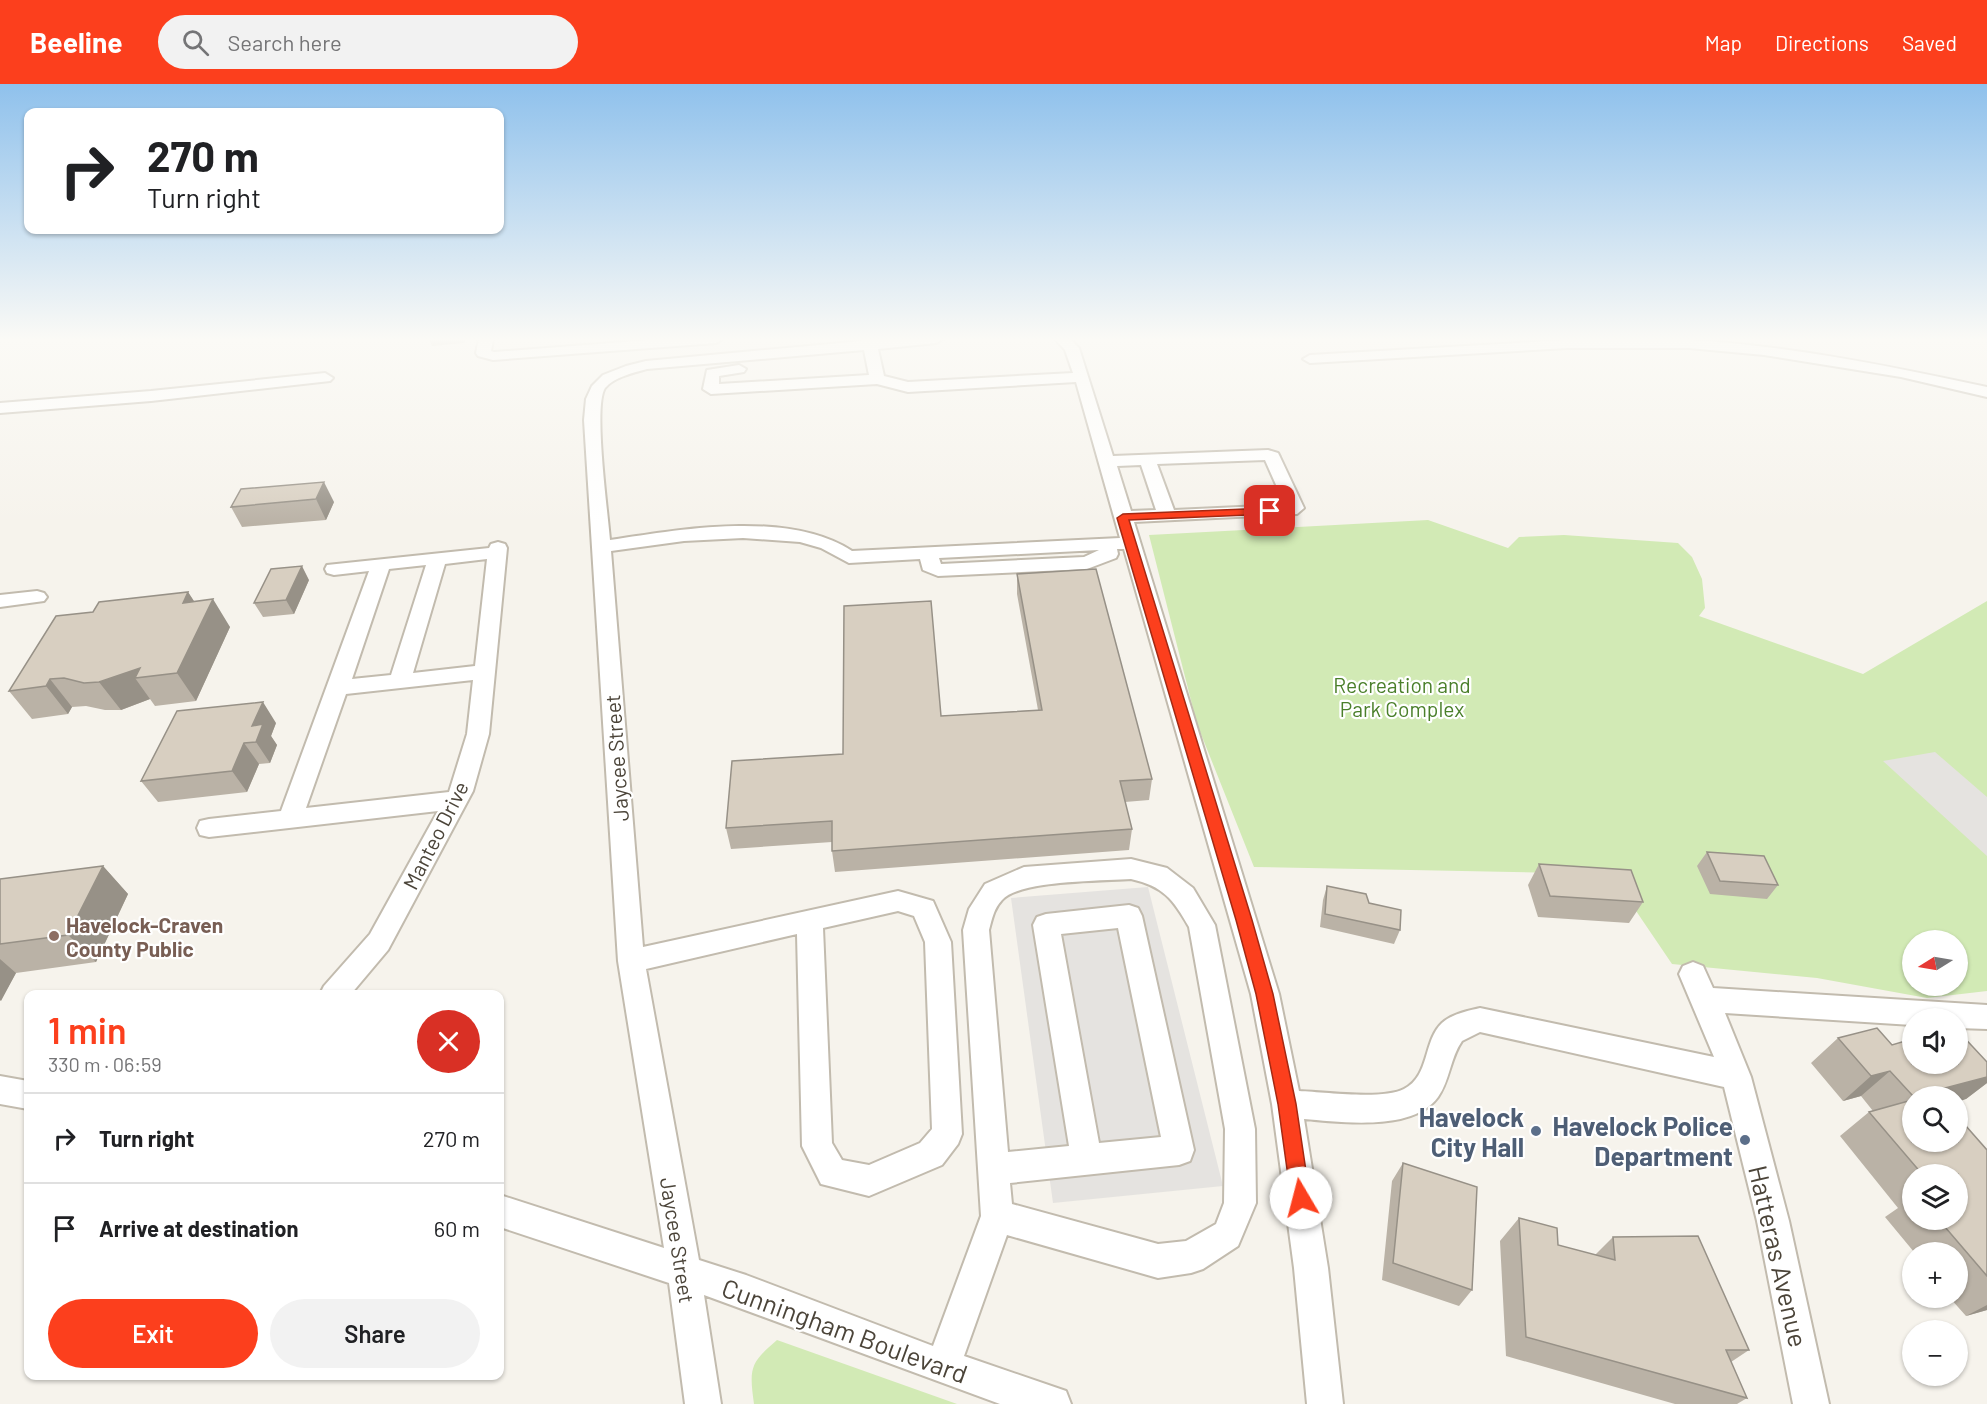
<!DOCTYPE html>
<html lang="en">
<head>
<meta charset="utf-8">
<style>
  body { margin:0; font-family:Barlow,sans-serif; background:#f2f2f2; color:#202124; height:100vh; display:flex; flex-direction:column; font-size:22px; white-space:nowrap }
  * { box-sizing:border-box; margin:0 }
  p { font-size:20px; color:#757577 }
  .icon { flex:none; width:33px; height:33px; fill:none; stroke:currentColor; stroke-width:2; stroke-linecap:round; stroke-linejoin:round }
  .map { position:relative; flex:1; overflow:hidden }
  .drawer { position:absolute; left:24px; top:906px; width:480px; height:390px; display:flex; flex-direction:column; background:#fff; border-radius:12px; box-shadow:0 2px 4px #0004 }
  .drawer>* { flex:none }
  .guide { position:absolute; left:24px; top:24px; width:480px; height:126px; border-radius:12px; box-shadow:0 2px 4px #0004; background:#fff; color:#202124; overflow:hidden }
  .needle { width:39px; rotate:259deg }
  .fabs { position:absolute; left:1902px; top:846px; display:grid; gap:12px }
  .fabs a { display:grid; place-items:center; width:66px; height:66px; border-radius:50%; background:#fff; box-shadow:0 2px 4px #0004; font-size:30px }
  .pin { position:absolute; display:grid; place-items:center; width:51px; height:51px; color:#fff; margin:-26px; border-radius:12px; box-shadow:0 3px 9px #0006 }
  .me { position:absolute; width:66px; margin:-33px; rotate:352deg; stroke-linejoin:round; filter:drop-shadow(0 0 4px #0008) }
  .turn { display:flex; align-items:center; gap:21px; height:126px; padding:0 24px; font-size:27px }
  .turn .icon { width:78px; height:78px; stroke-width:2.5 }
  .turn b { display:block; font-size:42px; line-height:51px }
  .round { display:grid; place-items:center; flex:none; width:63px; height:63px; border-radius:32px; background:#f2f2f2 }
  .head { display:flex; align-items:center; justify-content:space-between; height:102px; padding:0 24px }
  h1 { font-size:36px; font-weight:600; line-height:45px; color:#fc3f1d }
  .cta { display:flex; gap:12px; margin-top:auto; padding:12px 24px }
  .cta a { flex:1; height:69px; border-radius:36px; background:#fc3f1d; color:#fff; font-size:24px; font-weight:600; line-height:69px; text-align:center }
  .cta a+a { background:#f2f2f2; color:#202124 }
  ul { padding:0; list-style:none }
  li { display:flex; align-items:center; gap:18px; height:90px; padding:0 24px; border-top:2px solid #e0e0e0 }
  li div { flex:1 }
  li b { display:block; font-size:22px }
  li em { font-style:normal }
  header { display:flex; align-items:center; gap:36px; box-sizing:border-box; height:84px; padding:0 30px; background:#fc3f1d; color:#fff }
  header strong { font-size:28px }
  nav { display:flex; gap:33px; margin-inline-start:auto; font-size:21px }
  .search { width:420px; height:54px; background:#f2f2f2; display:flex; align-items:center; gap:15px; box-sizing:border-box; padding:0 21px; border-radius:33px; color:#757577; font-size:22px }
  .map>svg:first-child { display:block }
  .green { fill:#d2eab5; fill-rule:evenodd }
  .parking { fill:#e5e3e0 }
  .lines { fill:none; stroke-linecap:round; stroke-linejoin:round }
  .minor-casing { stroke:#c2bbae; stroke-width:4 }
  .minor { fill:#fff; fill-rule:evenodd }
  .wall { fill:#bab2a6; fill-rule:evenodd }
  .shaded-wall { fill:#979187 }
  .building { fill:#d8cfc1; stroke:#979187; stroke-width:1.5 }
  .route { fill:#fc3f1d; stroke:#a42913; stroke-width:1.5 }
  .education-dot { fill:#8d6e63; stroke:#fff; stroke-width:2 }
  .service-dot { fill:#5c6f8a; stroke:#fff; stroke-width:2 }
  .labels { text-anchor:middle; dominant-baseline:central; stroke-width:4.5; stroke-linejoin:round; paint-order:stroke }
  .park-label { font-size:21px; fill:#4a7f2a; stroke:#fff }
  .street-label { font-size:21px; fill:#4b4439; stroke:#fff }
  .education-label { font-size:21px; font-weight:bold; fill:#785e54; stroke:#fff; text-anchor:start }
  .near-service-label { font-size:26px; font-weight:bold; fill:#4e5e75; stroke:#fff; text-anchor:end }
  .near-street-label { font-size:26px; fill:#4b4439; stroke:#fff }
</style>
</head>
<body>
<header>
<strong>Beeline</strong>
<div class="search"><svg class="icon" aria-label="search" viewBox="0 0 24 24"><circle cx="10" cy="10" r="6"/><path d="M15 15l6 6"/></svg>Search here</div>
<nav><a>Map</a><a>Directions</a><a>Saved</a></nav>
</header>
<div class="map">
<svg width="1987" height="1320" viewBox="0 0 1987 1320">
  <rect width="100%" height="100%" fill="#f6f3ec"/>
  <path class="green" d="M1428,436L1508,464L1519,453L1564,451L1678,459L1692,473L1702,495L1705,524L1699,532L1863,590L1987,517V907L1927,914L1817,894L1672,880L1611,790L1254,783L1197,640L1149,451ZM1912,856H1958V902H1912Z
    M777,1256L957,1320H754C749,1284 750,1279 777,1256Z"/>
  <path class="parking" d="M1935,668L1987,713V772L1883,677Z
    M1148,803L1223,1102L1053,1119L1011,814Z"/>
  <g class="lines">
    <defs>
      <path id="minor" d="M479,255H493L491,267L494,268L663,255H723L716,259L493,276L478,272L476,269Z
        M862,255H943L936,259L878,265L884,292L908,298L1073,289L1065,266L1055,255H1070L1079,264L1113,372L1268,366L1278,369L1280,373L1304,424L1297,430L1134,438L1279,910L1299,1007C1324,1008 1383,1016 1404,1005C1430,992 1423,957 1442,939C1452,930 1467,927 1480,924L1714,973L1679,890L1683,882L1693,878L1703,882L1713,904L1987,921V945L1958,944V934H1912V941L1725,929L1751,993L1789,1137L1829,1320H1793L1757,1137L1724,1003L1480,948L1462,957C1450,974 1450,996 1438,1013C1413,1048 1341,1038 1304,1035L1328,1184L1343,1320H1307L1294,1184L1272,1020L1251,910L1124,465H1117L1118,470L1116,474L1087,485L938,492L923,486L920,475L849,479L821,464L800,458L743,454L684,457L611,467L643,863L898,807L933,817L951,858L962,1050L958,1060L942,1081L869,1112L821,1100L802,1062L797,850L646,885L699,1176L746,1191L933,1262L981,1132L963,846L969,825L985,800L1024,783L1131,775L1167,784L1193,804L1215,841L1255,1045L1256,1119L1238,1162L1203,1185L1191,1189L1158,1194L1007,1151L964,1272L1066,1307L1071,1320H1000L704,1211L721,1320H685L669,1199L500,1143V1111L664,1164L618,877L584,336L586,315L592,302L603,291L626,282L646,277L862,257ZM864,266L869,291L719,300V292L744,288L746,285L739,281L707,286L703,305L711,310L877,300L908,308L1076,298L1120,454L852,467C789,426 681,445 610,456C608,430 593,322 605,304C614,293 633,289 647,285ZM1265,376L1285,421L1174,426L1157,380ZM1141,381L1156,426L1131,427L1117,382ZM1099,466L1084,473L941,480L939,474ZM1131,795C1163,802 1173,815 1189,843L1225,1045L1224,1119L1216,1140L1186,1157L1158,1160L1012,1120L1010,1099L1179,1081L1190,1077L1194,1066L1142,832L1138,824L1129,821L1046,830L1037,833L1033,841L1069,1062L1008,1068L989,846C992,835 994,824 1002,816C1020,796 1103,797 1131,795ZM898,827L914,832L925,858L932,1045L920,1059L869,1081L842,1076L832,1059L823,844ZM1118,844L1161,1053L1099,1059L1061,850Z
        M1567,256C1608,256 1649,253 1690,256C1790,262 1889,282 1987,303V313L1901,293L1764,271L1689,264H1567L1310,279L1303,275L1310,271Z
        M325,289L333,294L330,297L151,317L0,329V319L151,307Z
        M498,458L505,460L507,464L489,650L473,707L388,866L351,910H320L324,902L370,850L438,727L209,753L200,751L197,744L200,737L209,735L281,727L369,487L334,491L327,489L325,485L327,481L489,464L491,460ZM487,475L475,582L413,589L445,480ZM426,481L391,591L352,595L389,485ZM473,596L467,650L449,708L306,724L346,610Z
        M37,507L44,509L47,513L44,517L0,523V511Z
        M0,992L28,997V1025L0,1020Z"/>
    </defs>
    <use href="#minor" class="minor-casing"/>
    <use href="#minor" class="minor"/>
  </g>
  <path class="wall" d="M429,255H466L464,259L432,262Z
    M241,405L334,418L326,436L242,443L231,423Z
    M1017,490L1152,695L1149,716L1125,718L1132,745L1129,766L835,788L832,767V758L731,765L726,744L843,670L941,632L1038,626L1017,510Z
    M309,496L294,530L263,533L254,519Z
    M188,508L194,517L230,543L196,617L155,622L150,615L121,626H105L86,622L72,623L68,630L32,635L9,607L93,528Z
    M276,639L271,652L277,661L270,679L259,680L247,708L158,718L141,697Z
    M1707,768L1778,801L1767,815L1710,810L1697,782Z
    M1539,780L1643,818L1629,839L1538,833L1528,801Z
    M103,782L128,810L96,878L16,889L0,917V795Z
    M1327,802L1369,819L1400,846L1394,860L1320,843L1323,816Z
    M1838,954L1892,961L1987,978V999L1966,1015L1958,1012H1912V1058L1987,1066V1226L1966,1232L1950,1214H1958V1168H1914L1885,1133L1898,1124L1840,1052L1869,1028L1873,1027L1861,1012L1843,1017L1811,979ZM1912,1090H1958V1136H1912Z
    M1403,1079L1472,1206L1459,1222L1382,1196L1392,1097Z
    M1519,1134L1558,1161L1595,1171L1613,1153L1749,1266L1731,1278L1747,1314L1737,1320H1675L1506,1272L1500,1157Z"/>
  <path class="shaded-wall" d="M324,398L334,418L326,436L316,415Z
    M302,482L309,496L294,530L286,516Z
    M188,508L204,533L213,515L230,543L196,617L177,589L183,519Z
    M140,584L135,594L150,615L121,626L99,598Z
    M50,595L72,623L68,630L46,602Z
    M263,618L276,639L271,652L277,661L270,679L256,658L252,642Z
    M244,659L259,680L247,708L232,687Z
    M103,782L128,810L96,878L68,851Z
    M0,875L16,889L1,917L0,916Z
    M1890,987L1861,1012L1843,1017L1871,992Z
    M1987,993V999L1966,1015L1958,1018V1012H1928L1934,1007Z
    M1987,1221V1226L1966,1232Z"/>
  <path class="building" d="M324,398L316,415L231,423L241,405Z
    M302,482L286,516L254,519L271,485Z
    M1096,485L1152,695L1120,697L1132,745L832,767V737L726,744L732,677L843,670L844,522L931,517L941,632L1042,626L1017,490Z
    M188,508L183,519L213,515L177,589L135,594L140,584L99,598L84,599L64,594L50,595L46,602L9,607L56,532L93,528L99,518Z
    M263,618L252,642L263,640L256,658L244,659L232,687L141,697L177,627Z
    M1707,768L1764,772L1778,801L1720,797Z
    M1539,780L1631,786L1643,818L1550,812Z
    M103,782L68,851L0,860V795Z
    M1327,802L1366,810L1369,819L1401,826L1400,846L1325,830Z
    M1877,944L1892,961L1912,955V980H1958V947L1987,978V993L1934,1007L1939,1012H1913L1890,987L1871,992L1838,954Z
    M1912,1016V1058H1958V1033L1987,1066V1192L1939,1136H1958V1090H1922L1869,1028Z
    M1403,1079L1477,1103L1472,1206L1393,1179Z
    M1519,1134L1557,1144L1558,1161L1615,1176L1613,1153L1698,1152L1749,1266H1726L1747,1314L1526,1253Z"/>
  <linearGradient id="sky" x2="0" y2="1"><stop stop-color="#8fc1ec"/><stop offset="0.58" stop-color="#fbfaf6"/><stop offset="1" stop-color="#fbfaf6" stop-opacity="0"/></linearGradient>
  <rect width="1987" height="440" fill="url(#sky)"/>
  <path class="route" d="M1270,424L1274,425V430L1129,436L1252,836L1273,910L1296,1020L1310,1114L1308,1120L1301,1123L1294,1120L1291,1114L1278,1020L1256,910L1236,836L1117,434L1123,430Z"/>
  <circle class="education-dot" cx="54" cy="852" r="6"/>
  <g class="service-dot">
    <circle cx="1536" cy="1047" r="6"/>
    <circle cx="1745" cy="1056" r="6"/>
  </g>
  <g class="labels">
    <g class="park-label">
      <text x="1402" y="600">Recreation and<tspan x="1402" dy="24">Park Complex</tspan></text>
    </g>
    <g class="street-label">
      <text transform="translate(616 674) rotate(-94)">Jaycee Street</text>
      <text transform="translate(435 751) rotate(-63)">Manteo Drive</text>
      <text transform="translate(678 1156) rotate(81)">Jaycee Street</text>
    </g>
    <g class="education-label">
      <text x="66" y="840">Havelock-Craven<tspan x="66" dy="24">County Public</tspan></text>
    </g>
    <g class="near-service-label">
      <text x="1524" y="1032">Havelock<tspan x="1524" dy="30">City Hall</tspan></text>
      <text x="1733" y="1041">Havelock Police<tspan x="1733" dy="30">Department</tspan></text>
    </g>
    <g class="near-street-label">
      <text transform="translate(1779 1172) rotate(77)">Hatteras Avenue</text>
      <text transform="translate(845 1246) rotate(20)">Cunningham Boulevard</text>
    </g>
  </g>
</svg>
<div class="fabs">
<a><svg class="needle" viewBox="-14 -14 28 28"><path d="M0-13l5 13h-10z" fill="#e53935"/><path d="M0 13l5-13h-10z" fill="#757577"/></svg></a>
<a><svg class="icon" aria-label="sound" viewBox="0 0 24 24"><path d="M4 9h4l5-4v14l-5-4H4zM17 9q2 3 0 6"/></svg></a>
<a><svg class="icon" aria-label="search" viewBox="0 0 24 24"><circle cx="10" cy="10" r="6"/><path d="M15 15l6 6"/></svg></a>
<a><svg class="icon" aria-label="layers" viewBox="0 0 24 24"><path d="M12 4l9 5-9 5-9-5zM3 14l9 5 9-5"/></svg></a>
<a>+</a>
<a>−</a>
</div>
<div class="pin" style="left:1270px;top:427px;background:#d93025"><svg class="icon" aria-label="arrive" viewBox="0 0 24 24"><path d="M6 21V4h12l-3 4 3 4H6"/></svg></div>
<svg class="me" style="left:1301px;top:1114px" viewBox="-20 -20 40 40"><circle r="19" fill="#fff"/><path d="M0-13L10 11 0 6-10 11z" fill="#fc3f1d"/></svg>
<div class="guide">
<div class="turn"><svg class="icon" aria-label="right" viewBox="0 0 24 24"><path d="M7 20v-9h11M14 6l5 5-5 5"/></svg><div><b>270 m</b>Turn right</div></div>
</div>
<section class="drawer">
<div class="head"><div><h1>1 min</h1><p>330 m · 06:59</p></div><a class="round" style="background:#d93025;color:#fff"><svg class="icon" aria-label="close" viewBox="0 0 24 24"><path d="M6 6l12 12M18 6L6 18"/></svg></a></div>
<ul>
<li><svg class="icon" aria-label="right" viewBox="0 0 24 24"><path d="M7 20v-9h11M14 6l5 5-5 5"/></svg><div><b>Turn right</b></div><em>270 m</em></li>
<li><svg class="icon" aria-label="arrive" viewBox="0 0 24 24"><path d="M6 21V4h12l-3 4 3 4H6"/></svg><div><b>Arrive at destination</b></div><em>60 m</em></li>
</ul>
<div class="cta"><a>Exit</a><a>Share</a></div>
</section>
</div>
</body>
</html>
